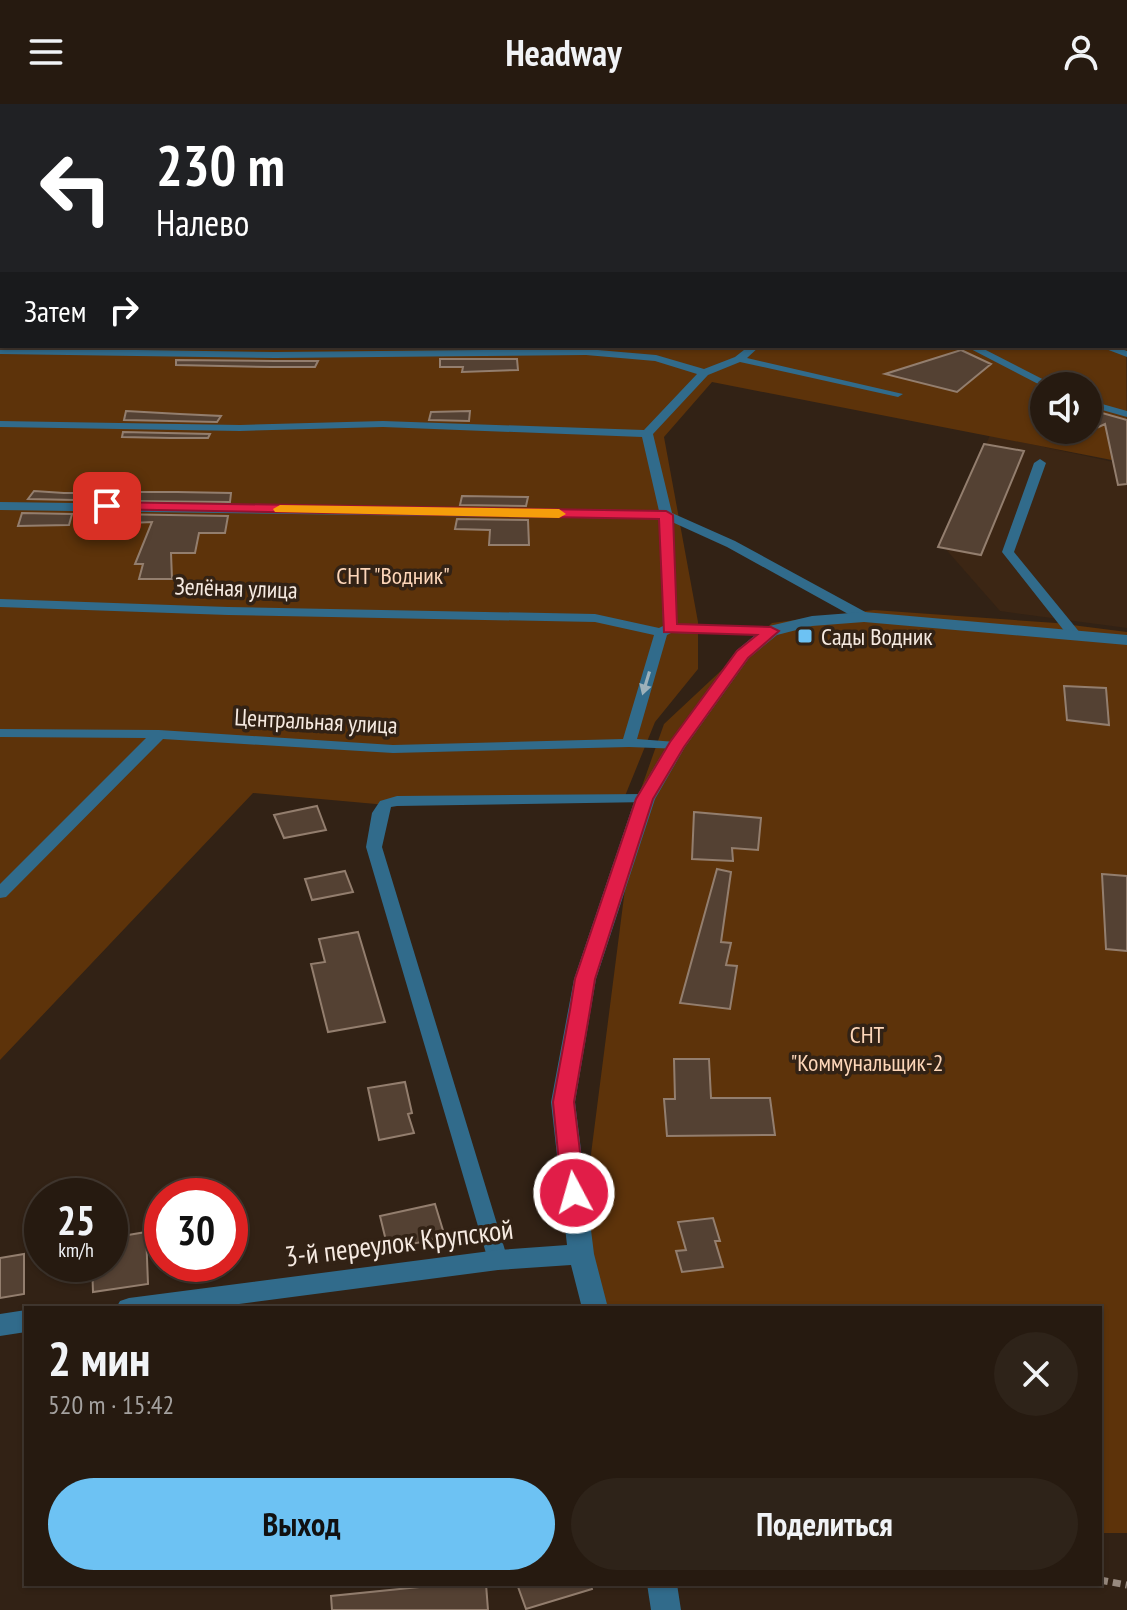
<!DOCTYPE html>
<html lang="ru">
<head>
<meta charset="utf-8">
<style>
  body { margin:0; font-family:"PT Sans Narrow",sans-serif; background:#2e2319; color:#f1f3f6; height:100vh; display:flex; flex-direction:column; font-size:30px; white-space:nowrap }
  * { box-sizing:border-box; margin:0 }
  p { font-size:26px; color:#a4a19f }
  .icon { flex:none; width:44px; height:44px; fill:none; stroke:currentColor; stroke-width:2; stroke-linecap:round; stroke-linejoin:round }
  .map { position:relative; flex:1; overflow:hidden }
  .side { position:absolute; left:24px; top:1202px; width:1078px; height:280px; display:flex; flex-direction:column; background:#261a10; border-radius:0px; box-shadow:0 2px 6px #0004,0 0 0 2px #423830 }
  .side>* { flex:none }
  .hud { position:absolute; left:0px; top:0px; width:1128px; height:244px; box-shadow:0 2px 6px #0004,0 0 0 2px #423830; background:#202124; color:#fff; overflow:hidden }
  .buttons { position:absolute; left:1030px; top:268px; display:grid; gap:16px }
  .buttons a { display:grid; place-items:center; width:72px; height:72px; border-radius:50%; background:#261a10; box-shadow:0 2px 6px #0004,0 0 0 2px #423830; font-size:40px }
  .speed { position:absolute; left:24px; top:1074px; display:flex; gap:16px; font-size:40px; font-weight:700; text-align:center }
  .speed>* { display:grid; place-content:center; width:104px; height:104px; border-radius:50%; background:#261a10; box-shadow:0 2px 6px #0004,0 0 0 2px #423830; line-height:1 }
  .speed small { font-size:20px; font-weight:400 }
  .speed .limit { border:12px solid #d22; background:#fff; color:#111 }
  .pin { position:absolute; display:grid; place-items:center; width:68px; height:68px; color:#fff; margin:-34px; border-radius:16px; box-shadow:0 4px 12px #0006 }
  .me { position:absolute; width:88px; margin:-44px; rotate:354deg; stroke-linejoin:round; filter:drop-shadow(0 0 6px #0008) }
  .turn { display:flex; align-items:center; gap:28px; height:168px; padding:0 24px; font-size:36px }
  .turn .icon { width:104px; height:104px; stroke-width:2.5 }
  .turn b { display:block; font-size:56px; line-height:68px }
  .then { display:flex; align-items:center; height:76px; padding:0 24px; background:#0003; gap:16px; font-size:30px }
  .round { display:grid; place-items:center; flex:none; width:84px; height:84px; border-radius:42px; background:#2e2319 }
  .headline { display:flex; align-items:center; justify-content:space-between; height:136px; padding:0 24px }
  h1 { font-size:48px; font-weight:600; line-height:60px }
  .cta { display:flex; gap:16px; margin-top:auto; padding:16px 24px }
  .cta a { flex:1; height:92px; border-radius:48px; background:#6dc2f3; color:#111; font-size:32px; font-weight:600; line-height:92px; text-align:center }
  .cta a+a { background:#2e2319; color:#f1f3f6 }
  header { display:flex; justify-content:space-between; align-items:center; height:104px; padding:0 24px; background:#261a10; font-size:36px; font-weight:600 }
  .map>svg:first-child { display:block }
  .built { fill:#3c2614 }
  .green { fill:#5d330a; fill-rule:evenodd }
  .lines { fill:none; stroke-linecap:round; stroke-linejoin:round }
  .river { fill:#154963; fill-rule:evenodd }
  .building { fill:#544133; stroke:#937e6e; stroke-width:2 }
  .path { stroke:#97897e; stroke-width:7; stroke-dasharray:8 5; stroke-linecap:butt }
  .lane { fill:#316b8b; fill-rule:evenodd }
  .street { fill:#316b8b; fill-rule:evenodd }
  .oneway { fill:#9db1ba }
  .route { fill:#e11d48; stroke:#92132f; stroke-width:2 }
  .slow { fill:#f59e0b }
  .poi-dot { fill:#6dc2f3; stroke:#322215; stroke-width:3 }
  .labels { text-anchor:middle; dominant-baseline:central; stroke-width:7; stroke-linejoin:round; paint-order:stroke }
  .park-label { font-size:24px; fill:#fdd6b9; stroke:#322215 }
  .street-label { font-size:24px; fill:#f6eae1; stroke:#322215 }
  .poi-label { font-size:24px; fill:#f6eae1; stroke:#322215; text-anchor:start }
  .near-street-label { font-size:28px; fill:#f6eae1; stroke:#322215 }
</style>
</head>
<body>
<header><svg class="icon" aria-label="menu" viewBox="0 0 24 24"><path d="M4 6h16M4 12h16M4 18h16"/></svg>Headway<svg class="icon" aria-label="person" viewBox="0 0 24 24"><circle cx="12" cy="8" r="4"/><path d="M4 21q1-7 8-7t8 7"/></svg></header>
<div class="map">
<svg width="1127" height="1506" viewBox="0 0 1127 1506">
  <rect width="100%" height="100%" fill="#322215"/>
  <path class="built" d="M990,331L1127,361V524L1000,507L943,442Z"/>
  <path class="green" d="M0,0H637L2,2L0,134Z
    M0,143L2,242H1126V180L1127,359L712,278L664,333L698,518V565L655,618L625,692L387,701L253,689L0,956ZM1044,282H1088V326H1044Z
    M874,506L1056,519L1127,528V1429H1100V1204H601L580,1136L636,699L664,620L772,519Z"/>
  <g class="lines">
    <path class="river" d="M0,131H2V147H0Z
      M1126,166H1127V184H1126Z"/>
  </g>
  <path class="building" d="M176,242H323L322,245H275Z
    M961,246L991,260L957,288L885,270Z
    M440,255H517L518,266L462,268L463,263H440Z
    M176,256L275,257H318L315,263H271L176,261Z
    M1088,305L1127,316V380L1118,381L1105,320L1088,328Z
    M126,307L180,310L221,312L217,318L124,316Z
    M470,307L469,317L429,316L431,308Z
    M123,328L210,330L208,334H170L122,333Z
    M984,340L1024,347L981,451L938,443Z
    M34,387L64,389H77L75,396L28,395Z
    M113,388H177L231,389L230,398L112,397Z
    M462,392L528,393L526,402L460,401Z
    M22,409L72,410L69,421L18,422Z
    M110,410L228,412L225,429H199L195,449H171L172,475H139L143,460H135L152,418L108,420Z
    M457,415L528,416L529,441H489L490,426L455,425Z
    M1064,582L1106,584L1109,621L1067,616Z
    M317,702L326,726L284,734L274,711Z
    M694,708L761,714L758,746L732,744L733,757L692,755Z
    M717,765L731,768L721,838L731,839L726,861L737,862L730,905L680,899Z
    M345,767L353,788L312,796L305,775Z
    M1102,770L1127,772V847L1106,845Z
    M358,828L385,918L328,928L311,860L325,858L319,835Z
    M674,955H709L711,994H770L775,1031L667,1032L664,995H675Z
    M405,978L412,1009L408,1010L414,1029L379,1036L368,984Z
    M435,1100L445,1133L388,1145L380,1112Z
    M713,1114L720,1137H715L723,1163L682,1168L676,1147L686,1146L678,1118Z
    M146,1128L148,1180L93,1188L92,1160H110V1134Z
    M24,1150V1190L0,1194V1154Z
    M449,1480H486L488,1506H332L331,1492Z
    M517,1480H591L592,1485L526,1505Z"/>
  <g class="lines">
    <path class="path" d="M1100,1476L1127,1481"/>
    <path class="lane" d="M0,6H2V10H0Z
      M0,66L2,67V73L0,72Z
      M2,119V125L0,126V120Z
      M2,153V159L0,160V154Z
      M749,242H760L747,254L903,290L898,293L740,258L708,271L653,330L672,409L735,437L869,510V516H859L727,443L672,418L677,521L771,523L778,527L771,531L671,529L667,531L637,635L676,638L683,642L681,645L629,643L393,649L163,635L6,793L0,794V780L146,634L0,633V625L159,626L393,641L623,635L654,531L595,518L228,511L0,503V495L228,503L595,510L659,524L663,522L660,415L0,406V398L659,407L642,333L383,323L240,327L0,323V317L240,321L383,317L644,326L697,270L655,257L586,251L275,254L0,250V244L275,248L586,245L656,251L704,265L735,253Z
      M965,242H978L1056,282L1044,283Z
      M1098,242H1113L1127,247V253Z
      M1088,296L1127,307V313L1088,302Z
      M1040,355L1046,359L1014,448L1081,530L1074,534L1069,533L1002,448L1034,359Z
      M645,690L650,692L653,695L650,698L397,702L391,703L382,743L508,1156L505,1162L498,1164L491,1162L488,1156L366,743L372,709L380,697L397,692Z"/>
    <path class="street" d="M864,508L1127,531V541L864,518L812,522L777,531L749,554L685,643L655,695L596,875L575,998L594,1150L608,1204H582L571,1161L498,1166L209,1204H116L120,1197L129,1194L498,1146L567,1141L551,998L574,875L635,695L667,642L737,546L765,523L812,512Z
      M26,1206V1228L0,1232V1210Z
      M647,1480H677L681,1506H651Z"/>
  </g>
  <defs><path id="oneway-solid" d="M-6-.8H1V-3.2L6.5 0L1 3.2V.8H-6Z" transform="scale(2)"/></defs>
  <use class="oneway" href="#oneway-solid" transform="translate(646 579) rotate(107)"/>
  <path class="route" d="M107,398L666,407L673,411L677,520L771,523L779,527L748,554L684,643L653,695L595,875L590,906L574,998L585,1089L582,1095L574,1098L566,1095L562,1089L553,998L570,906L575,875L636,695L670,638L737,547L757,531L664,528L659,415L102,405L100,402Z"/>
  <path class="slow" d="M280,401L559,405L566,410L559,414L275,408L273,405Z"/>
  <rect class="poi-dot" x="797" y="524" width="16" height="16" rx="4"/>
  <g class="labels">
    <g class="park-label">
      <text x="393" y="471">СНТ "Водник"</text>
      <text x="867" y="930">СНТ<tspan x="867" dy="28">"Коммунальщик-2</tspan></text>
    </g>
    <g class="street-label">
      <text transform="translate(236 484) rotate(2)">Зелёная улица</text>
      <text transform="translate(316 617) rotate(3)">Центральная улица</text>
    </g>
    <g class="poi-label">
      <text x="821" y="532">Сады Водник</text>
    </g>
    <g class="near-street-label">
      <text transform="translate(399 1138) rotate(-7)">3-й переулок Крупской</text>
    </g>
  </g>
</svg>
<div class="buttons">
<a><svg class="icon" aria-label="sound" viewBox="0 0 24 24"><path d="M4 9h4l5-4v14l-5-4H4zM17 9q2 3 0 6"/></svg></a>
</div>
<div class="speed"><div>25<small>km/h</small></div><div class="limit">30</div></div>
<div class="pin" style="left:107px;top:402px;background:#d93025"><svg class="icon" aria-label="arrive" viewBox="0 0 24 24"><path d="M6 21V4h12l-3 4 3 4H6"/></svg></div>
<svg class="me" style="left:574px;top:1089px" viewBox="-20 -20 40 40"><circle r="17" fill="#e11d48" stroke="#fff" stroke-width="3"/><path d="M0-11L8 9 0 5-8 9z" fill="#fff"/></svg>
<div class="hud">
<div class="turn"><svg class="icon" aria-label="left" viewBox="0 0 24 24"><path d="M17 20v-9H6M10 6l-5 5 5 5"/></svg><div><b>230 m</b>Налево</div></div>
<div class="then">Затем<svg class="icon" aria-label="right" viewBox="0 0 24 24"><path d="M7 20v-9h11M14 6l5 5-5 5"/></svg></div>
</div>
<section class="side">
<div class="headline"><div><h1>2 мин</h1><p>520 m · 15:42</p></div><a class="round"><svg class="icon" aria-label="close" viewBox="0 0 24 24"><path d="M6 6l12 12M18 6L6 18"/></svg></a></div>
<div class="cta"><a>Выход</a><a>Поделиться</a></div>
</section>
</div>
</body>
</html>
